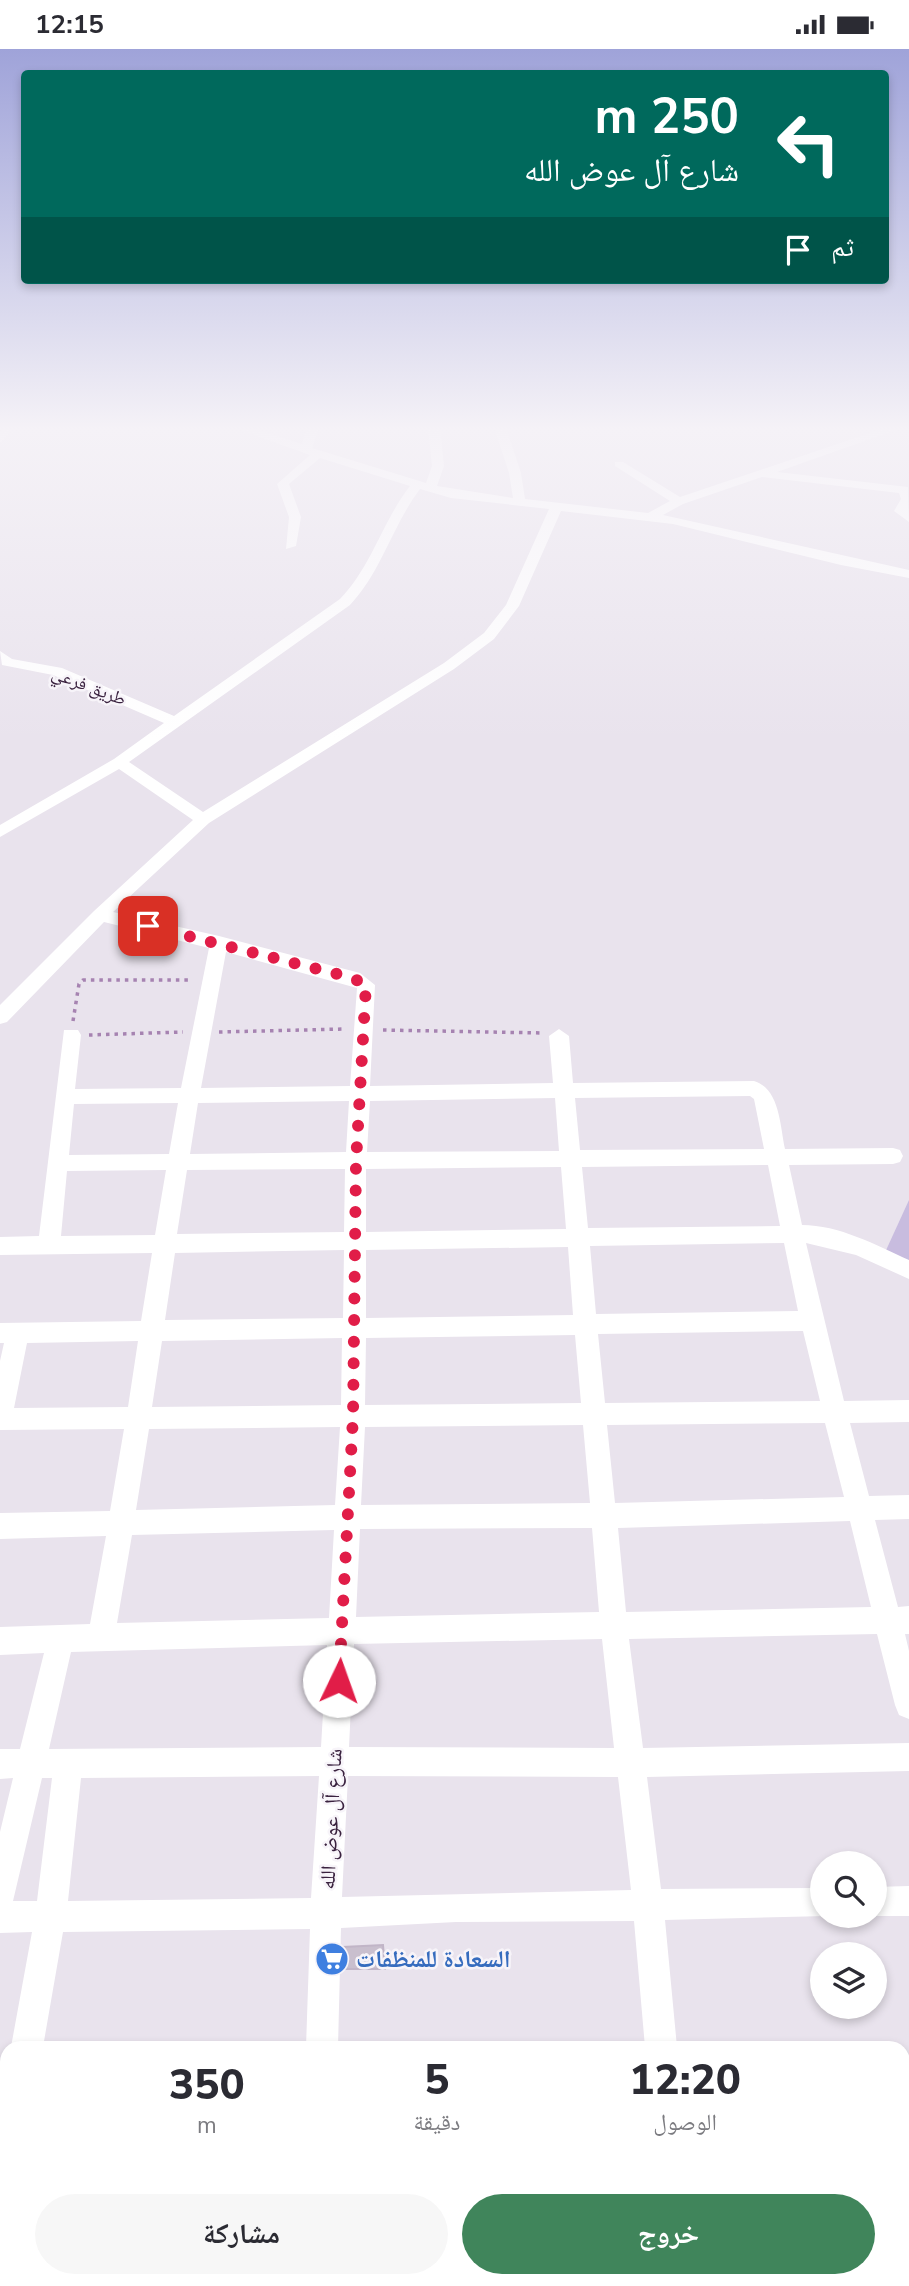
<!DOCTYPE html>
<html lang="ar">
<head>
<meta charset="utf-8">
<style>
  body { margin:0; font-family:"Nunito Sans","Noto Naskh Arabic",sans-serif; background:#f7f7f7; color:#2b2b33; direction:rtl; height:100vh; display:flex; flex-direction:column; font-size:26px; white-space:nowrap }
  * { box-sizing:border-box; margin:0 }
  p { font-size:23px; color:#7c7c81 }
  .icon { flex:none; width:38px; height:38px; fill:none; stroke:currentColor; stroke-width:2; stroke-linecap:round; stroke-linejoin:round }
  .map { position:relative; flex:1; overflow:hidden; direction:ltr }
  .drawer { position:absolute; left:0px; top:1992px; width:910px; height:247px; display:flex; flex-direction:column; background:#fff; border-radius:21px 21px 0 0; box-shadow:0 4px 10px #0003; direction:rtl }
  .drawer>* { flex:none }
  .banner { position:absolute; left:21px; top:21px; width:868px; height:214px; border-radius:7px; box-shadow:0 4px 10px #0003; direction:rtl; background:#00695c; color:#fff; overflow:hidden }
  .tools { position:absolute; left:810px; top:1802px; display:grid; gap:14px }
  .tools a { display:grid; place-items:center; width:77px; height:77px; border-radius:50%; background:#fff; box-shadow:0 4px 10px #0003; font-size:35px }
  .pin { position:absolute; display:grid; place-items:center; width:60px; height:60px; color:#fff; margin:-30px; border-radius:14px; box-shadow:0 4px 10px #0006 }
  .me { position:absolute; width:77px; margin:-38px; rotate:3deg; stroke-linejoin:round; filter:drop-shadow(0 0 5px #0008) }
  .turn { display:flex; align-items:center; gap:24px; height:147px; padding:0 35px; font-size:32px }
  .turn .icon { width:91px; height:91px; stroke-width:2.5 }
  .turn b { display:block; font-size:49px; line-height:60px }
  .then { display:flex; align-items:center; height:66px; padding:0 35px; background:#0003; gap:14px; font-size:26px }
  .eta { display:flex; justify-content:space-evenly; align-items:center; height:119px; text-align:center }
  .eta b { font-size:42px; font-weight:800; line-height:49px }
  .action { display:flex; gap:14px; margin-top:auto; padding:14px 35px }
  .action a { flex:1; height:80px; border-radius:42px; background:#40855b; color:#fff; font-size:28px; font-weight:800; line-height:80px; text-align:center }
  .action a+a { background:#f7f7f7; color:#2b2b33 }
  .status { display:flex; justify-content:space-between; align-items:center; height:49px; padding:0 35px; background:#fff; direction:ltr }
  .status svg { height:19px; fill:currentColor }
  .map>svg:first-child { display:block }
  .green { fill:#c8bcdf }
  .building { fill:#c9bfce; stroke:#c1b5c7; stroke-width:2 }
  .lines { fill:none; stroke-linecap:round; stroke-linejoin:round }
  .path { stroke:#a683b1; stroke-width:3.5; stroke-dasharray:3.5 5; stroke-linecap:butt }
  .minor { fill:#fff; fill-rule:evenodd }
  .route { stroke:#e11d48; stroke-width:12; stroke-dasharray:0 21.6 }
  .labels { text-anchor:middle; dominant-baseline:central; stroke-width:5; stroke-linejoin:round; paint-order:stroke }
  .far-street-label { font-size:18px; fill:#3a223f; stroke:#f7f4f9 }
  .street-label { font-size:21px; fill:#3a223f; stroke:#f7f4f9 }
  .near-shop-label { font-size:24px; font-weight:bold; fill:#366cbe; stroke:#f7f4f9; text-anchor:start }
</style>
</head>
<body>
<div class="status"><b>12:15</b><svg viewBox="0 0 49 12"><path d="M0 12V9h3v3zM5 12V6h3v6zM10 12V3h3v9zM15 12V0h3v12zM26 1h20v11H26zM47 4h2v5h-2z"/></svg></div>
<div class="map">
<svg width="909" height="2237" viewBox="0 0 909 2237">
  <rect width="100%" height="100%" fill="#e9e3ed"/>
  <path class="green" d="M909,1151V1223L882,1210Z"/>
  <path class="building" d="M383,1896L385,1920H343V1898Z"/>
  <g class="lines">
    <path class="path" d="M73,972L79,935L83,931H192
      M383,981L543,984
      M219,983L344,980
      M89,986L183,983"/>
    <path class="minor" d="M4,378H15L0,394V384Z
      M232,378H248L302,395L307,378H319L312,399L426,434L432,417L428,378H440L444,417L437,437L513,449L509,424L494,378H506L521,424L525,450L648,464L670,452L615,417V413H623L680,448L888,378H904L777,423L908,438L909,473L894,462L901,450L899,444L762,428L683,455L663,466L909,521V529L841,516L673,475L561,462L519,557L494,590L454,620L209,774L113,863L219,887L360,924L375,936L370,1037L553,1034L549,987L559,980L569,987L573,1034L754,1032C780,1040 780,1077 785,1100L893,1099L900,1101L903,1107L900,1113L893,1115L789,1116L802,1176C839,1176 876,1196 909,1211V1230L856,1206L806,1194L844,1352L909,1351V1373L850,1374L869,1447L909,1446V1470L875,1471L898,1558L909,1557V1585H905L909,1602V1670L899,1666L895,1656L877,1585L629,1590L643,1699L909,1694V1722L647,1728L661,1840L822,1839V1867H827L665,1871L677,1998H645L634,1872L456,1873L341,1879L338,1998H306L310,1880L63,1883L43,1998H11L32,1883L0,1884V1783L13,1729L0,1730V1700H20L44,1604L0,1606V1578L90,1575L106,1487L0,1490V1464L110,1462L124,1380L0,1381V1312L4,1294H0V1274L141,1272L152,1204L0,1206V1188L39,1187L64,981H78L81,986L75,1040L181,1039L209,899L104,873L7,973L0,975V956L94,862L193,771L119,720L0,788V776L114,710L164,674L53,626L2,616L0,602L12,610L62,619L174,667L340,550C372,517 382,473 410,437L320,409L289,435L301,468L296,497L286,500L289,468L277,435L310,406ZM420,440L451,449L549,460L506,556L484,584L444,614L203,763L129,713L350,556C382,522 392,477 420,440ZM226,903L357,939L350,1037L201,1039ZM750,1047L754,1050L764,1100L580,1101L575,1049ZM555,1049L559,1102L367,1103L370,1052ZM349,1052L346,1103L190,1105L198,1054ZM178,1054L169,1105L69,1106L74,1055ZM768,1116L780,1177L588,1179L582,1118ZM561,1118L566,1180L366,1183V1120ZM345,1120L344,1183L177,1185L187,1121ZM166,1121L155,1186L61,1187L67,1122ZM784,1194L798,1262L596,1265L590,1197ZM568,1198L573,1266L366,1269V1201ZM344,1201L343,1269L165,1271L175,1204ZM803,1282L820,1352L605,1354L598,1285ZM575,1286L581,1354L365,1356L366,1289ZM342,1289L341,1356L152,1358L162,1292ZM138,1292L128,1358L14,1359L27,1294ZM825,1374L844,1448L615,1454L607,1376ZM583,1376L590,1454L361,1456L365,1378ZM340,1378L335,1456L136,1461L149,1380ZM850,1472L871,1558L626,1563L618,1479ZM592,1479L599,1563L356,1568L360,1480ZM334,1481L329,1569L117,1574L132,1486ZM602,1590L614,1699L349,1698L354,1595ZM327,1596L321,1698L49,1700L71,1603ZM319,1727L311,1849L68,1852L81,1729ZM348,1727L618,1728L631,1841L342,1848ZM42,1729H52L37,1852H13Z
      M909,1837V1867H872H875V1838Z
      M903,2017H909V2051H903Z
      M0,2023H7V2057H0Z
      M7,2100V2175L0,2178V2103Z
      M903,2211H909V2237H888L886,2231H903Z
      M75,2231H154L156,2237H73Z
      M299,2231H335V2237H299Z
      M393,2231H429L430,2237H394Z
      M625,2231H849L846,2237H628Z"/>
  </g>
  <linearGradient id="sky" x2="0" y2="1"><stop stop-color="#9fa3d9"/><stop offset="0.55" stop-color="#f5f2f7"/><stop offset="1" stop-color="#f5f2f7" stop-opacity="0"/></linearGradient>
  <rect width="909" height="691" fill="url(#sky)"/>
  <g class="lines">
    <path class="route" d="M148,877L353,929L366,936L356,1113L353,1368L339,1632"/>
  </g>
  <defs>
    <symbol id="supermarket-disc" viewBox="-11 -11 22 22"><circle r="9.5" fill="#3f7fe0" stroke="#f7f4f9"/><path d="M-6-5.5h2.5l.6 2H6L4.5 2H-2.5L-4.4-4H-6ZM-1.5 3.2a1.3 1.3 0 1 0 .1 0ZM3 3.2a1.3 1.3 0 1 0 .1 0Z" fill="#fff"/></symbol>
  </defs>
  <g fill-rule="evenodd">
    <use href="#supermarket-disc" x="313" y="1891" width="38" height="38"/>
  </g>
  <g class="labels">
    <g class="far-street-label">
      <text transform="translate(89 637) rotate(21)">طريق فرعي</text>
    </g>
    <g class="street-label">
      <text transform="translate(331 1770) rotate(-87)">شارع آل عوض الله</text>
    </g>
    <g class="near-shop-label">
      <text x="356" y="1910">السعادة للمنظفات</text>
    </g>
  </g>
</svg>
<div class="tools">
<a><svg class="icon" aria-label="search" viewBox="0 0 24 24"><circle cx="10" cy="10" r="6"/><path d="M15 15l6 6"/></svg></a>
<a><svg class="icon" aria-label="layers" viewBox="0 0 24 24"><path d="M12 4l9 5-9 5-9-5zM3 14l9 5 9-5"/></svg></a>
</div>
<div class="pin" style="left:148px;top:877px;background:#d93025"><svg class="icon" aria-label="arrive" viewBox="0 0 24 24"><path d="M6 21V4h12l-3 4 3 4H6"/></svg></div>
<svg class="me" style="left:339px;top:1632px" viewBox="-20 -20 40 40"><circle r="19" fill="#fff"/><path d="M0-13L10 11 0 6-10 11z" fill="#e11d48"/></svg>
<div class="banner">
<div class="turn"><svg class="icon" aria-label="left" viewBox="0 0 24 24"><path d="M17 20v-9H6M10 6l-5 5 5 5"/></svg><div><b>250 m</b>شارع آل عوض الله</div></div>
<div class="then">ثم<svg class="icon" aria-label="arrive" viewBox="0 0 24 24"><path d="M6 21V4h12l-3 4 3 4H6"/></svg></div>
</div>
<section class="drawer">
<div class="eta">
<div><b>12:20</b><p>الوصول</p></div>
<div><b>5</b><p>دقيقة</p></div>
<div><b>350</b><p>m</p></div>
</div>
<div class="action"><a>خروج</a><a>مشاركة</a></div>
</section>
</div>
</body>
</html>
